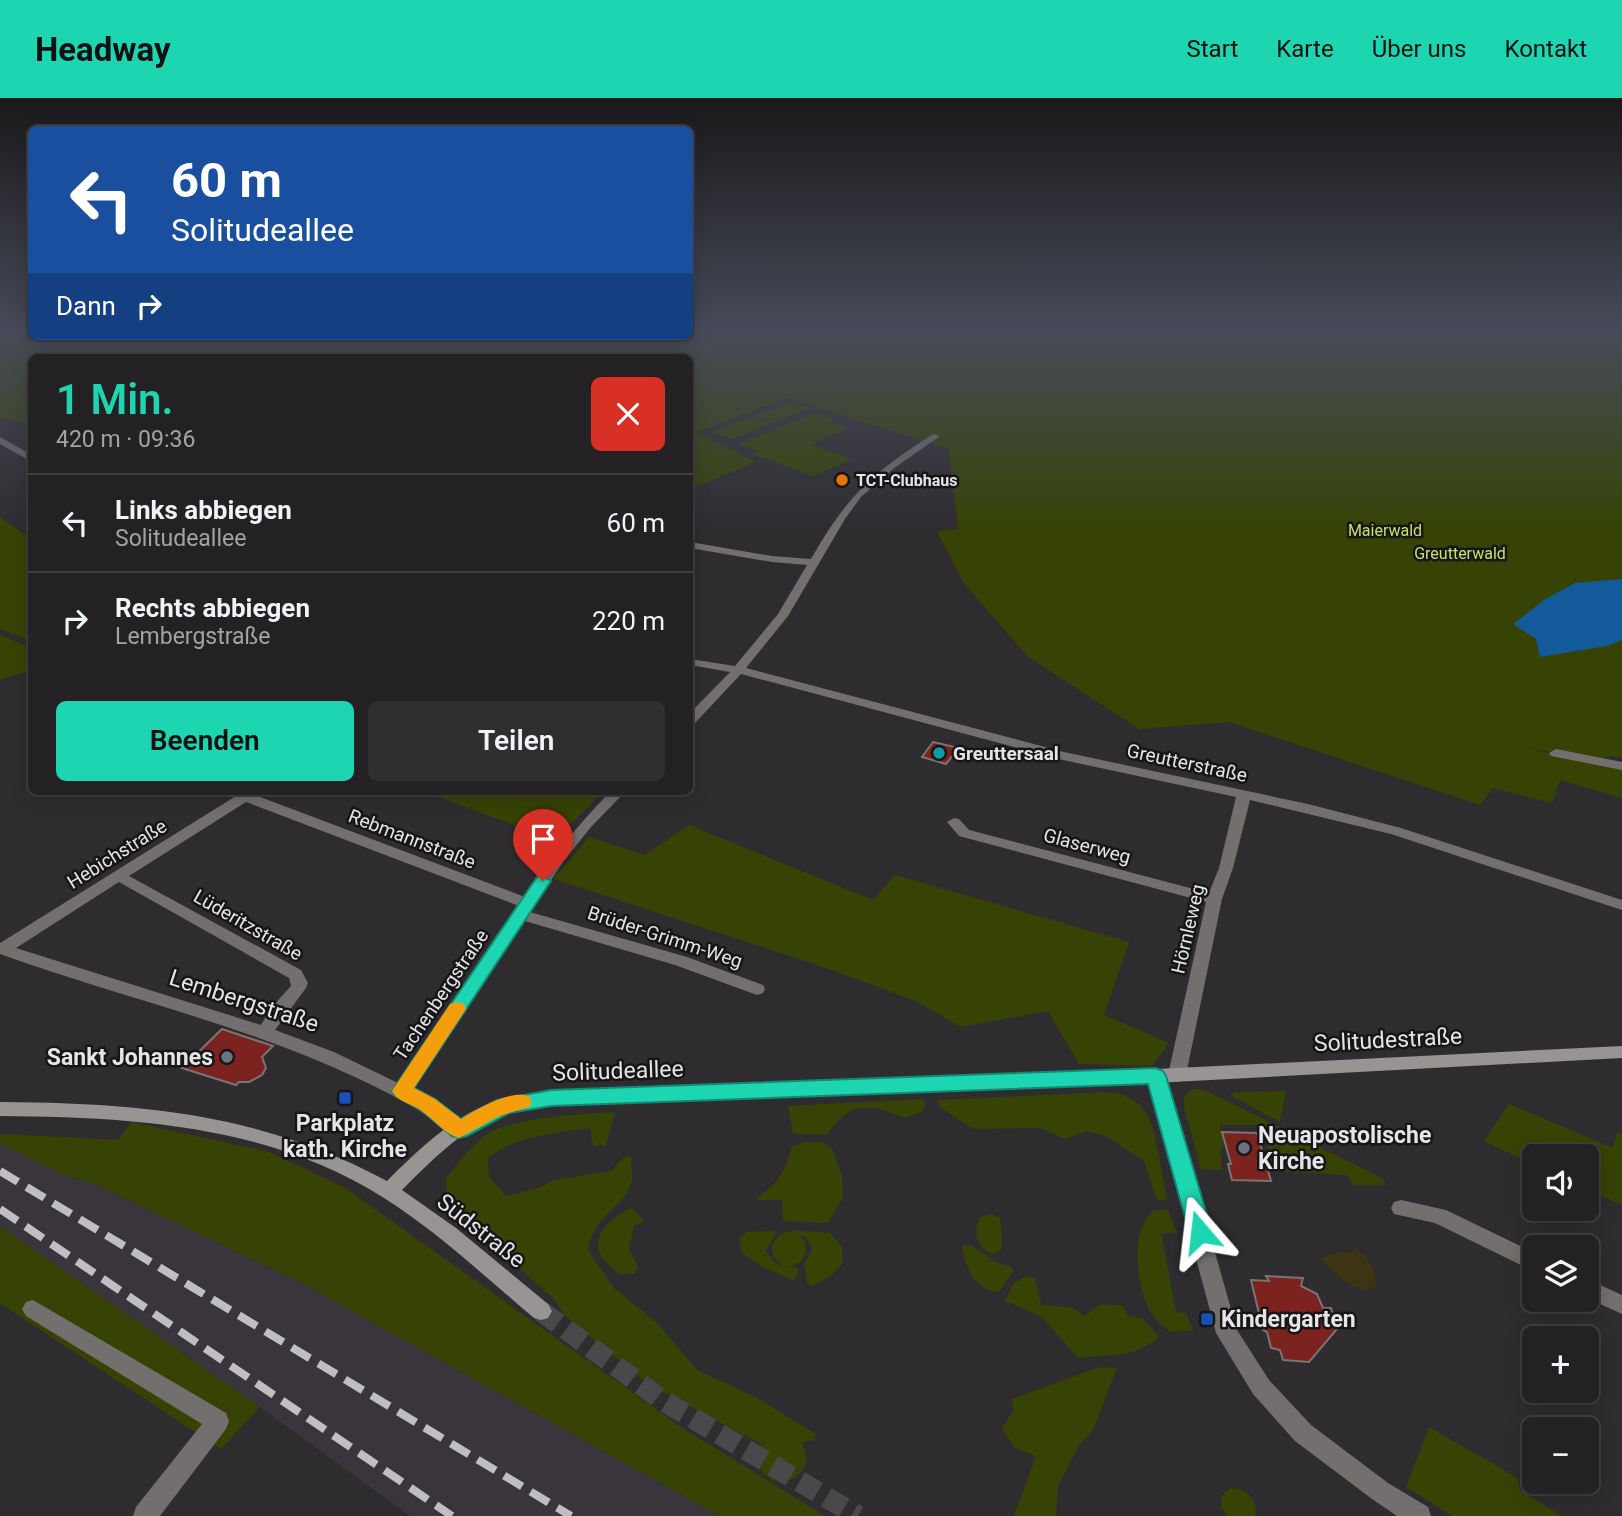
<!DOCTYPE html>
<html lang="de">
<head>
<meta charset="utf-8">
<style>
  body { margin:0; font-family:Roboto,sans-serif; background:#2f2e31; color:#f1f3f6; height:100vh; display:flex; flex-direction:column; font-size:26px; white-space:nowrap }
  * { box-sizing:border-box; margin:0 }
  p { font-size:23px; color:#a3a3a6 }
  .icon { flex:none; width:38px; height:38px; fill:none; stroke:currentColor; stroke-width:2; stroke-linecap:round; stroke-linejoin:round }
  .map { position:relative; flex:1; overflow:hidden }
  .side { position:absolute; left:28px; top:256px; width:665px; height:441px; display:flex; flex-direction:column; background:#232124; border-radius:10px; box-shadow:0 4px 18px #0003,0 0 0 2px #403e41 }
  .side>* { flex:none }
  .hud { position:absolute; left:28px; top:28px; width:665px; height:214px; border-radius:10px; box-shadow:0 4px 18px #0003,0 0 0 2px #403e41; background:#1a4fa0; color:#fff; overflow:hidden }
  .fabs { position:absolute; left:1522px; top:1046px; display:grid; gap:14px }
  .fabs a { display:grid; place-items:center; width:77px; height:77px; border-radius:10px; background:#232124; box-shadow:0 4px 18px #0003,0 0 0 2px #403e41; font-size:35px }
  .pin { position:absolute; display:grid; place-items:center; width:60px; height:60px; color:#fff; margin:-72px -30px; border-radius:50% 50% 50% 0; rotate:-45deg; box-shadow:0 0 7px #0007 }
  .pin .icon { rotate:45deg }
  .me { position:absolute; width:77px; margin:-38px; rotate:343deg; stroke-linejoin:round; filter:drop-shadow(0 0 5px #0008) }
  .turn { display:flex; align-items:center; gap:24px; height:147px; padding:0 28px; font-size:32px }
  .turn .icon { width:91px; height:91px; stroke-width:2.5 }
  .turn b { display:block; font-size:49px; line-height:60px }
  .then { display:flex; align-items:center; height:66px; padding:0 28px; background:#0003; gap:14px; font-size:26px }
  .round { display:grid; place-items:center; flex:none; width:74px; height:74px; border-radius:10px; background:#2f2e31 }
  .headline { display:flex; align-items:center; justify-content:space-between; height:119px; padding:0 28px }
  h1 { font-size:42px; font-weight:600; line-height:52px; color:#1dd5b1 }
  .button { display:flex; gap:14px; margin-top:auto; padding:14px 28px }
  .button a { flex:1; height:80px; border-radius:10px; background:#1dd5b1; color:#111; font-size:28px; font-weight:600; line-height:80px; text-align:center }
  .button a+a { background:#2f2e31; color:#f1f3f6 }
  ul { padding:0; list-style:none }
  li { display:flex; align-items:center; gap:21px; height:98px; padding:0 28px; border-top:2px solid #403e41 }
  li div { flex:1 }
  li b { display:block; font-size:26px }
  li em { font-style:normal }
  header { display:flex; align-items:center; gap:42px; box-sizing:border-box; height:98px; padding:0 35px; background:#1dd5b1; color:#111 }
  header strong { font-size:33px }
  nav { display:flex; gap:38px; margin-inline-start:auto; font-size:24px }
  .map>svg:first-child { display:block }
  .built { fill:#3a343c }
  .green { fill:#364304 }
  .sand { fill:#3d3414 }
  .water { fill:#135a9b }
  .building { fill:#7c231f; stroke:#7a7473; stroke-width:2 }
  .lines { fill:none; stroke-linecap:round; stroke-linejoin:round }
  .secondary-tunnel { stroke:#4a484b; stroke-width:21; stroke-dasharray:21 10; stroke-linecap:butt }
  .minor { fill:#726f6e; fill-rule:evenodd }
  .secondary { fill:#989493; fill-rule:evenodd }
  .rail { stroke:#bfbec0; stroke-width:8; stroke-dasharray:21 10; stroke-linecap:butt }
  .route { fill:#1dd5b1; stroke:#138a73; stroke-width:2 }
  .slow { fill:#f59e0b }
  .food-dot { fill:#e8710a; stroke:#161517; stroke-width:2.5 }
  .culture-dot { fill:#0f9aa8; stroke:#161517; stroke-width:2.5 }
  .worship-dot { fill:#6b7280; stroke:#161517; stroke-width:2.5 }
  .transit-dot { fill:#1a4fb4; stroke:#161517; stroke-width:2.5 }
  .labels { text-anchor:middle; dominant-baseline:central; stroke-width:5; stroke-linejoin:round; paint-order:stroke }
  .far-poi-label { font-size:16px; font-weight:bold; fill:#e5e4e6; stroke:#161517; text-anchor:start }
  .far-park-label { font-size:16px; fill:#c4e368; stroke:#161517 }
  .poi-label { font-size:19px; font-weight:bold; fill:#e5e4e6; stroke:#161517; text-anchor:start }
  .street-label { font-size:19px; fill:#e5e4e6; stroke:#161517 }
  .near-street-label { font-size:23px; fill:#e5e4e6; stroke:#161517 }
  .near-poi-label { font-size:23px; font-weight:bold; fill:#e5e4e6; stroke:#161517; text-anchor:start }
</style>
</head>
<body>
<header>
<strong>Headway</strong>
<nav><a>Start</a><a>Karte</a><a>Über uns</a><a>Kontakt</a></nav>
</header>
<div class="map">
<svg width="1622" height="1418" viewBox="0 0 1622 1418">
  <rect width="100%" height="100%" fill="#2f2c30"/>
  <path class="built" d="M0,1045L64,1077L92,1085L302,1185L719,1418H410L260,1309L0,1128Z"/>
  <path class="green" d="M0,235H31L32,238L1622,235V660L1609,658L1601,663L1512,647L1622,671V700L1560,682L1552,705L1493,690L1480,707L1229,624L1139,631L1027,558L963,484L937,433L958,431L949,351L787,300L697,334L756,364L690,391V259H32L31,326L0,320Z
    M791,304L811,310L773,325L754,318Z
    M815,315L836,322L831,324L848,330L810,347L853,361L813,378L752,356L758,353L738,346Z
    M751,319L771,326L732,341L712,334Z
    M0,419L31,441V543L0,531Z
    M0,537L31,550V572L0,582Z
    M422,693H604L555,742Z
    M689,727L873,802L895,777L1129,844L1104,917L1169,945L1152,968L1079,966L1048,913L961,929L916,903L815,866L553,781L589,739L645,757Z
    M1193,991L1205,992L1382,1080L1386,1087H1353L1347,1077L1274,1073L1262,1030L1254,1027H1220L1224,1048L1220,1052L1222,1072L1201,1071L1184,1009V998Z
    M1286,993L1280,1024L1230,997L1235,994Z
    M1111,994C1125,997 1140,1002 1147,1016C1156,1031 1163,1082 1167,1102H1157L1144,1063L1108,1039L1087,1033L1065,1041L1040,1030L973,1031L940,1009L937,1002Z
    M923,1001L925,1008L922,1014L905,1020C872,1006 850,1001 828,1036H793L788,1008Z
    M1509,1006L1613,1050L1617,1034L1622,1036V1107L1587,1091V1059H1535V1067L1484,1043Z
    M615,1014L606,1047L593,1048L590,1030C557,1035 515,1038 488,1060L489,1079L506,1098L539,1090L554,1082L611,1073L624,1059L631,1058C631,1065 633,1074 632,1081C628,1109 594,1114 588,1152L613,1189L658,1226L697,1272L755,1299L816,1336L815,1342L802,1344L807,1363C793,1400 746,1383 761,1346L648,1286L564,1217L555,1202L455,1114L447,1099L446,1080C458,1066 472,1046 487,1036C516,1019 581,1016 615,1014Z
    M132,1024L269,1054L344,1089L681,1329L825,1418H719L302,1185L92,1085L64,1077L0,1045V1036L118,1042Z
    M806,1044H821L832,1051L842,1077L843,1100L828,1125L783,1123L782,1102H755C778,1085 785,1076 792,1048Z
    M632,1110L645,1124L634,1127L629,1151L638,1169L635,1176H619C614,1171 603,1163 600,1156C591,1135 616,1116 632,1110Z
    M1155,1112H1168L1177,1135H1161L1176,1214L1186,1215L1193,1232L1170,1234C1160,1226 1151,1218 1146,1205C1136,1178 1130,1130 1155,1112Z
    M992,1116L1000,1120C1001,1132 1003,1141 1001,1153L991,1156C976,1148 973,1133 980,1119Z
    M0,1128L260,1309L221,1351L0,1205Z
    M787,1132L830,1135L842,1149L843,1165L832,1177L812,1188L807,1185L804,1166L812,1151L806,1139Z
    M777,1133L766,1153L776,1166L798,1170L797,1178L793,1182L765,1170L743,1156L739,1141L746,1134Z
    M772 1151a17 17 0 1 1 34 0a17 17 0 1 1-34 0Z
    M962,1147L972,1148L996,1164L1012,1169L1013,1173L999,1194C974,1193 965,1168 962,1147Z
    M1026,1178L1035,1180L1041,1207L1070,1209L1085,1218L1100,1206L1123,1208L1128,1218L1142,1220L1159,1239C1131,1262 1111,1255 1078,1260L1042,1219L1005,1203L1013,1186Z
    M1100,1269L1117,1270L1093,1332L1078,1349L1058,1388L1056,1418H1014L1036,1358L1015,1350L1002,1331L1013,1313L1012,1301Z
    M1429,1329L1518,1380L1520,1392L1562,1418H1452L1406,1389Z
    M1231,1390C1247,1391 1259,1402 1255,1418H1227L1221,1409V1398Z"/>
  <path class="sand" d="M1356,1151C1370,1160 1376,1171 1376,1188L1366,1193C1346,1187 1334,1176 1321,1160L1340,1154L1350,1155Z"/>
  <path class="water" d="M1622,481V542L1607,548L1540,559L1536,541L1513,526L1544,502L1575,485Z"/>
  <path class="building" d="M933,644L959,650L946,666L922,659Z
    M222,931L273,948L262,959L266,970L262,977L249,984H239L236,987L182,970Z
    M1222,1034L1257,1035L1271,1083L1232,1082L1228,1066H1231Z
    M1266,1178L1303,1180L1301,1188L1317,1196L1323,1210H1331L1337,1231L1309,1264L1283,1262L1280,1252L1271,1250L1267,1234L1263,1232L1251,1182L1269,1183Z"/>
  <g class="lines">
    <path class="secondary-tunnel" d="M541,1213L662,1302L858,1418"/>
    <path class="minor" d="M933,336L940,338L893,371L861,399L845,421L788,518L746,570L1064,654L1308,706L1401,730L1622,802V812L1391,736L1250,702L1233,770L1222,801L1186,977L1183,982L1177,984L1171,982L1168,977L1206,804L959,738L947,724L954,720L959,721L969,732L1209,795L1219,770L1236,699L1063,662L741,576L695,625L690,626V615L730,574L690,567V561L735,568L778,516L807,467L772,464L690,450V444L772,458L811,461C847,398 872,375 933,336Z
      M0,339L32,357V364L0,346Z
      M1556,651L1622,664V672L1551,658L1549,655Z
      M244,693H256L255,697L525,799C551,761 578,726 611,693H626L591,729L563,764L530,814L687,859L763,887L765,891L763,895L757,897L675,867L525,823L413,992C431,1001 458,1013 468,1032L466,1037L459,1039L452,1037C424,1012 391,996 357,980C242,926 119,899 0,856V845ZM246,704L519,808L398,985L334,954L275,932L306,890L308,885L301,872L129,778ZM119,784L289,880L291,888L271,910L261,927L16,850Z
      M1156,971L1162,973L1165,978L1237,1232L1269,1282L1311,1327L1388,1385L1428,1409L1431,1418H1397L1372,1401L1295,1343L1253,1296L1216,1235L1147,978L1150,973Z
      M1401,1102L1446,1112L1535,1155V1174L1435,1125L1394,1116L1391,1110L1394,1104Z
      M1587,1181L1622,1197V1216L1587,1200Z
      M33,1202L226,1315L229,1323L226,1331L160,1418H133L136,1409L202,1326L26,1218L22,1211L26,1204Z"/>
    <path class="secondary" d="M1622,948V960L1116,987L551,1007C537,1009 521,1009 507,1013C466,1027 432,1062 402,1092L456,1130L548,1206L552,1213L548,1220L541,1222L534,1220C485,1179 438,1134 384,1100C269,1027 133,1019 0,1018V1004C140,1005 261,1015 387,1083C420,1050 456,1015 502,1001C518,996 535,995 551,993L1116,973Z"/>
    <path class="rail" d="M0,1073L571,1418
      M0,1111L452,1418"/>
  </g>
  <linearGradient id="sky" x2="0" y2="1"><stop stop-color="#1a181a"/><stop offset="0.54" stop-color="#474b59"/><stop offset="1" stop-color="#474b59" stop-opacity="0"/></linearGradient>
  <rect width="1622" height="434" fill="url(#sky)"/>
  <path class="route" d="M543,778L551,783L414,990L435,1001L461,1021L497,1002L551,992L1156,970L1163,973L1166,978L1212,1134L1208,1141L1200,1144L1192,1141L1189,1134L1148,986L551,1008L509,1015L467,1038L459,1040L452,1038L421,1012L395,998L392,993L537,779Z"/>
  <path class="slow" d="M457,904L464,906L466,911L414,990L435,1001L461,1021C478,1011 508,992 529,998L532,1004L529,1009L499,1018L459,1040C443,1035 433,1020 419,1011C409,1005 397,1003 392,993L450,906Z"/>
  <circle class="food-dot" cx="842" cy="382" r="7"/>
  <circle class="culture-dot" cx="939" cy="655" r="7"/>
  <g class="worship-dot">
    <circle cx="227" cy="959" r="7"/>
    <circle cx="1244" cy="1050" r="7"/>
  </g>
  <g class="transit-dot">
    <rect x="338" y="993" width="14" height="14" rx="3.5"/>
    <rect x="1200" y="1214" width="14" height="14" rx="3.5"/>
  </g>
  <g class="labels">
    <g class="far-poi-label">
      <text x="856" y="382">TCT-Clubhaus</text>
    </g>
    <g class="far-park-label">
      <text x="1385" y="432">Maierwald</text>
      <text x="1460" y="455">Greutterwald</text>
    </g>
    <g class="poi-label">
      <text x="953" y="655">Greuttersaal</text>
    </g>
    <g class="street-label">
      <text transform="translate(1187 665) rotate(12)">Greutterstraße</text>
      <text transform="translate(412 741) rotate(21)">Rebmannstraße</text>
      <text transform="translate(1087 748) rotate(15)">Glaserweg</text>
      <text transform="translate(117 756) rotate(-32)">Hebichstraße</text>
      <text transform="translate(248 827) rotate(30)">Lüderitzstraße</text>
      <text transform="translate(1188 831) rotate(-77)">Hörnleweg</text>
      <text transform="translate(665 839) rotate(18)">Brüder-Grimm-Weg</text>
      <text transform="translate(441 897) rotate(-56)">Tachenbergstraße</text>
    </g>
    <g class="near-street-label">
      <text transform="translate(244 903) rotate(18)">Lembergstraße</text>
      <text transform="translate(1388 942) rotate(-3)">Solitudestraße</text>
      <text transform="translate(618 973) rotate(-2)">Solitudeallee</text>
      <text transform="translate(481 1133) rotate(38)">Südstraße</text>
    </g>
    <g class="near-poi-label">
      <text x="213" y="959" text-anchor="end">Sankt Johannes</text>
      <text x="345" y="1025" text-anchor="middle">Parkplatz<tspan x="345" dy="26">kath. Kirche</tspan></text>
      <text x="1258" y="1037">Neuapostolische<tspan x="1258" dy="26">Kirche</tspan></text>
      <text x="1221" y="1221">Kindergarten</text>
    </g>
  </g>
</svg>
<div class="fabs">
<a><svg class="icon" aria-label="sound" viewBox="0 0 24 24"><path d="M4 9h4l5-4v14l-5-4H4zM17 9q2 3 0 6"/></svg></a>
<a><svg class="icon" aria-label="layers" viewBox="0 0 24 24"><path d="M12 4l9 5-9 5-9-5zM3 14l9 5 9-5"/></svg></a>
<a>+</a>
<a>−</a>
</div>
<div class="pin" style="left:543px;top:783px;background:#d93025"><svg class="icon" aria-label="arrive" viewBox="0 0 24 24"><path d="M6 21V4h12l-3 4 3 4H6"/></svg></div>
<svg class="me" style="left:1200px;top:1134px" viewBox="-20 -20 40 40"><path d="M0-17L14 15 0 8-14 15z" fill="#1dd5b1" stroke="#fff" stroke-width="4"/></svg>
<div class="hud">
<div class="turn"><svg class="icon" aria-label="left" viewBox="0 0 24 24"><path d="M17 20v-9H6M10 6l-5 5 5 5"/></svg><div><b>60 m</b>Solitudeallee</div></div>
<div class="then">Dann<svg class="icon" aria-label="right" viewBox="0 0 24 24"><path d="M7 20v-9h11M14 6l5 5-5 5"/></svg></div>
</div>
<section class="side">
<div class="headline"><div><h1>1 Min.</h1><p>420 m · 09:36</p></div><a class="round" style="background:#d93025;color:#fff"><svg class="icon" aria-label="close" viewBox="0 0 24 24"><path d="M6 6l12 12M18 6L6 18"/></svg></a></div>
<ul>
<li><svg class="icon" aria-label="left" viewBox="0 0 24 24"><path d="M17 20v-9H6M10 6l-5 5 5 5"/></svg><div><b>Links abbiegen</b><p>Solitudeallee</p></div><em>60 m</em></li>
<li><svg class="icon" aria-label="right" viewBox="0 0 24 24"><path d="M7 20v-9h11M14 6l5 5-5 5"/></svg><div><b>Rechts abbiegen</b><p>Lembergstraße</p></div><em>220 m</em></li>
</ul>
<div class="button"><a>Beenden</a><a>Teilen</a></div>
</section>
</div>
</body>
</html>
